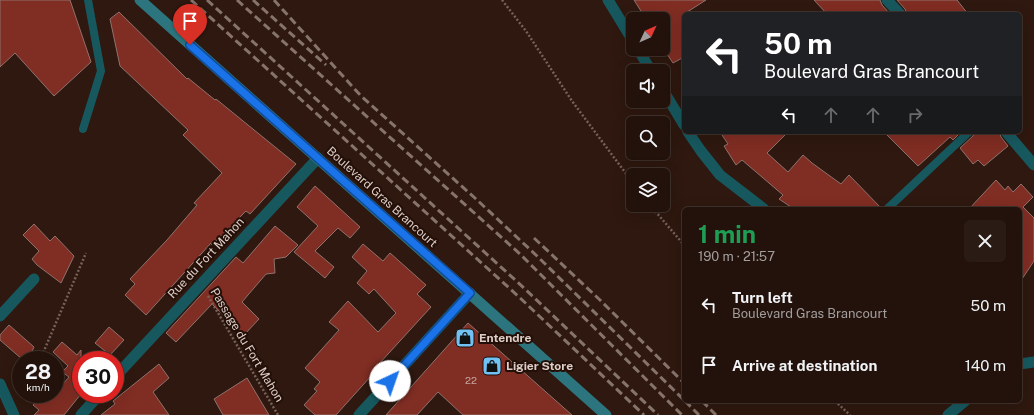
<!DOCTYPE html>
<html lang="en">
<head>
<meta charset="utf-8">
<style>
  body { margin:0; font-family:"Public Sans",sans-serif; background:#2a1b14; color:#f1f3f6; height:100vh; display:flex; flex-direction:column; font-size:15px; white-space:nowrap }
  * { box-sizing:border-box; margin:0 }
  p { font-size:13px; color:#a29e9d }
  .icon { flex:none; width:22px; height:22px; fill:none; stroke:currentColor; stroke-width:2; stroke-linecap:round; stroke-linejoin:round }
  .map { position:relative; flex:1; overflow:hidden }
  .drawer { position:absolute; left:682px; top:207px; width:340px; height:196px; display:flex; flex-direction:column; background:#22120b; border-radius:6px; box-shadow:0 4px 16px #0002,0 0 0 1px #3f322c }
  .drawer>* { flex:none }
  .banner { position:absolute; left:682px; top:12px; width:340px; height:122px; border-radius:6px; box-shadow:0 4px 16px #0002,0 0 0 1px #3f322c; background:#202124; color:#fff; overflow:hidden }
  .needle { width:26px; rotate:46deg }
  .tools { position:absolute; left:626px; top:12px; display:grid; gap:8px }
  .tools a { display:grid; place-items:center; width:44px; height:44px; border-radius:6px; background:#22120b; box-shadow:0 4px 16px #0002,0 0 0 1px #3f322c; font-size:20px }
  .speed { position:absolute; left:12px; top:351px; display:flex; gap:8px; font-size:20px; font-weight:700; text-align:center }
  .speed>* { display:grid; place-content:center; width:52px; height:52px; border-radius:50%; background:#22120b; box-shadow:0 4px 16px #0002,0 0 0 1px #3f322c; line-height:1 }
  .speed small { font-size:10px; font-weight:400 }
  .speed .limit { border:6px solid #d22; background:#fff; color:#111 }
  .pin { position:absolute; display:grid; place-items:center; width:34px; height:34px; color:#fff; margin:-41px -17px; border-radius:50% 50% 50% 0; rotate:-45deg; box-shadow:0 0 4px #0007 }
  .pin .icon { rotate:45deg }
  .me { position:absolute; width:44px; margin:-22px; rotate:42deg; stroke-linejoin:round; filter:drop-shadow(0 0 3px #0008) }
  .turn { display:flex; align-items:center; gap:14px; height:84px; padding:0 16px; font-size:18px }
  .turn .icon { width:52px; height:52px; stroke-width:2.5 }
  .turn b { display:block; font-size:28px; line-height:34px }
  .lanes { display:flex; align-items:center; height:38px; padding:0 16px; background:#0003; justify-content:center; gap:20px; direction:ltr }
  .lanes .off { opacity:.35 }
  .round { display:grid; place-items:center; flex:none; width:42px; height:42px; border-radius:6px; background:#2a1b14 }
  .summary { display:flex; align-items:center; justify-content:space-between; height:68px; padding:0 16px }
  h1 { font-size:24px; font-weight:700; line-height:30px; color:#1e9e55 }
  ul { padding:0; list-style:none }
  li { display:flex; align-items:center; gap:12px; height:60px; padding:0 16px }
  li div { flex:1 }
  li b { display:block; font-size:15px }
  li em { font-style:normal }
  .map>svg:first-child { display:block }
  .building { fill:#802d23; stroke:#8f726d }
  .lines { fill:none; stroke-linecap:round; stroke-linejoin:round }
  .path { stroke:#76625b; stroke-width:2.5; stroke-dasharray:2 2; stroke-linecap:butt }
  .service { stroke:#17585f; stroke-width:8 }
  .minor { stroke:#17585f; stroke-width:11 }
  .secondary { stroke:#2c757e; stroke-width:11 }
  .rail { stroke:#86746c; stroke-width:3; stroke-dasharray:8 4; stroke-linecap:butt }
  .route-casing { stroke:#114b97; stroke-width:10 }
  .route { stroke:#1a73e8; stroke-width:7 }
  .labels { text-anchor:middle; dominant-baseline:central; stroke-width:4; stroke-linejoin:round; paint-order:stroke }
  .number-label { font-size:10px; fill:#c6a69f }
  .street-label { font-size:12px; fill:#ddcec8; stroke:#230f07 }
  .poi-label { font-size:12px; font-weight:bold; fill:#ddcec8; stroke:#230f07; text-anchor:start }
</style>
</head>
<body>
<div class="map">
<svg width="1034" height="415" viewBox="0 0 1034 415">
  <rect width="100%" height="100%" fill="#2e180f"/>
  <path class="building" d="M0,0H70L91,62L54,96L15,53L0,67Z
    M634,0H706L684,14V57L673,63L663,48V19H646Z
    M814,0H880L882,5L890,14H827Z
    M897,0H957L968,14H907L905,9Z
    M119,12L187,79L188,78L215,100L216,99L296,164L250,214L246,211L212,245L211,243L146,315L125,295L135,284L130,279L167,240L197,205L194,203L222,173L183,135L188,130L120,66L110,19Z
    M720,132H788L767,153L788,172L803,155L812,163L841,184L849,175L882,209H794L779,199L783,195L742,160L736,165L724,146L728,144Z
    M884,132H961L953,140L950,137L918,166Z
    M974,132H999L1001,137L1008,146L984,166L978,160L973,164L960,148L973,136Z
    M996,180L1005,190L1008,186L1013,192L1021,184L1033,197L1023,207L1034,218V261L1020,282V209H969Z
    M315,186L360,227L350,238L338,228L315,251L334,267L325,278L294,252L318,226L297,207Z
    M34,224L50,241L55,236L74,256L61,283L37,265L32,259L39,251L23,235Z
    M275,226L298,245L286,257L274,259L275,273L266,274L242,302L259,319L244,335L212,304L176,342L166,333L236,257L243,263Z
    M363,244L383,261L390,253L426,285L417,294L431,307L378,365L380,366L336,415H315L304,405L317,391L314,389L320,382L305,368L339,330L329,322L348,301L378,332L396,313L374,289L369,294L357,283L367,271L352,257Z
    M468,323L572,415H463L438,392L417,415H386Z
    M9,325L34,347L28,360H23L0,340V335Z
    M109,327L124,340L110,355L95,343Z
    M62,342L77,355L81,350V394L64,415H34L39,410L33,405L42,395L48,401L69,377L62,372L68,366L53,352Z
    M159,364L169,378L153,392L169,415H101L115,404L113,401Z
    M247,378L269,415H223L214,399Z"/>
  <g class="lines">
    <path class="path" d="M502,0L526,31L572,101L633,183
      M650,205L684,245
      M208,296L278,415
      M40,360L86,253
      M835,401L850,415"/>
    <path class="service" d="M83,129L101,71L88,0
      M887,209L969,132"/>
    <path class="minor" d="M608,0L633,41
      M887,0L900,14
      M638,49L651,71
      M663,90L684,125
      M688,132L701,151L720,175L764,209
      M1006,132L1034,165
      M0,316L34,279
      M1020,364L1034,362
      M115,377L318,158
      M0,384L14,415
      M81,415L100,394
      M359,415L470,293
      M948,415L965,401"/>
    <path class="secondary" d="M140,0L606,415"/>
    <path class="rail" d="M191,0L518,296L644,415
      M207,0L524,288L658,415
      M237,0L520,254L682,415
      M253,0L326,65
      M274,0L361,96L476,199L537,256L684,400
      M534,238L600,300L684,383
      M685,401L699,415
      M702,401L716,415"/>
  </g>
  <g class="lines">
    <defs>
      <path id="route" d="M190,45L470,293L390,381"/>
    </defs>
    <use href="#route" class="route-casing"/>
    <use href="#route" class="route"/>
  </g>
  <defs>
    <symbol id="shop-square" viewBox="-11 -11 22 22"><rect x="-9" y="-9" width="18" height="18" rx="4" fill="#70c1f4" stroke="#230f07"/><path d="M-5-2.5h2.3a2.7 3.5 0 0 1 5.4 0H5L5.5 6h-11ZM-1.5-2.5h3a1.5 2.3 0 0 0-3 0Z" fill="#111"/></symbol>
  </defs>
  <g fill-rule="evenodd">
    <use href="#shop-square" x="454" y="327" width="22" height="22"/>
    <use href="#shop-square" x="481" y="355" width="22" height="22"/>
  </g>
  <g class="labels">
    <g class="number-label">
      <text x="471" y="380">22</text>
    </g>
    <g class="street-label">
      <text transform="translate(382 197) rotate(42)">Boulevard Gras Brancourt</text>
      <text transform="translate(206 258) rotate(-47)">Rue du Fort Mahon</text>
      <text transform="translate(247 345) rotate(59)">Passage du Fort Mahon</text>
    </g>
    <g class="poi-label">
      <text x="479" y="338">Entendre</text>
      <text x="506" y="366">Ligier Store</text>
    </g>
  </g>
</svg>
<div class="tools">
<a><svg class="needle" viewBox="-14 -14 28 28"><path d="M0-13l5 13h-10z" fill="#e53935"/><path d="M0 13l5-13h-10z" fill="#a29e9d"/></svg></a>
<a><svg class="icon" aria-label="sound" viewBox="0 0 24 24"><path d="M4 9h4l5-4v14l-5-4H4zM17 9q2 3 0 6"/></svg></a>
<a><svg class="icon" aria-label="search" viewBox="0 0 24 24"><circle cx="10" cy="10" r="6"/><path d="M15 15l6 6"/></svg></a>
<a><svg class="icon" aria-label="layers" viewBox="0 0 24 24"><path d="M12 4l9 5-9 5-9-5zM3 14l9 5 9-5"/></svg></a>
</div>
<div class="speed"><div>28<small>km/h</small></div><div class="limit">30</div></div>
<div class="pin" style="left:190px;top:45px;background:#d93025"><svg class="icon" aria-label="arrive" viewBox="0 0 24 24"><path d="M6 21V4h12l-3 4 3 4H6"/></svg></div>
<svg class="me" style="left:390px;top:381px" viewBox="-20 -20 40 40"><circle r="19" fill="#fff"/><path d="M0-13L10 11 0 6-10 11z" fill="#1a73e8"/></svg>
<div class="banner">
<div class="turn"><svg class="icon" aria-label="left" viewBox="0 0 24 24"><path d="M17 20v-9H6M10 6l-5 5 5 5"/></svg><div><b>50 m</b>Boulevard Gras Brancourt</div></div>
<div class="lanes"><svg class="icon" aria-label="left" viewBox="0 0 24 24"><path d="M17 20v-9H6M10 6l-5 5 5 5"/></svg><svg class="icon off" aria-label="ahead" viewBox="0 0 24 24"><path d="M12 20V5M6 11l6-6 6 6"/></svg><svg class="icon off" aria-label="ahead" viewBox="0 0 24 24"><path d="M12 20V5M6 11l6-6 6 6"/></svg><svg class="icon off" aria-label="right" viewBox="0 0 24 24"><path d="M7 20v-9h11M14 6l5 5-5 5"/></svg></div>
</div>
<section class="drawer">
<div class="summary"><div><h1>1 min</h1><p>190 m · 21:57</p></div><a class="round"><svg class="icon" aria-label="close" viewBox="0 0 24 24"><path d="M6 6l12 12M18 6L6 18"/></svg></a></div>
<ul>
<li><svg class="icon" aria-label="left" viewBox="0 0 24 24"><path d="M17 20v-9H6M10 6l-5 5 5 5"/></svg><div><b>Turn left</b><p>Boulevard Gras Brancourt</p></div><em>50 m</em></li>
<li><svg class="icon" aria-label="arrive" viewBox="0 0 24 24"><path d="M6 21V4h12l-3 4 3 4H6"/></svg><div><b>Arrive at destination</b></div><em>140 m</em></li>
</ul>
</section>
</div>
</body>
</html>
